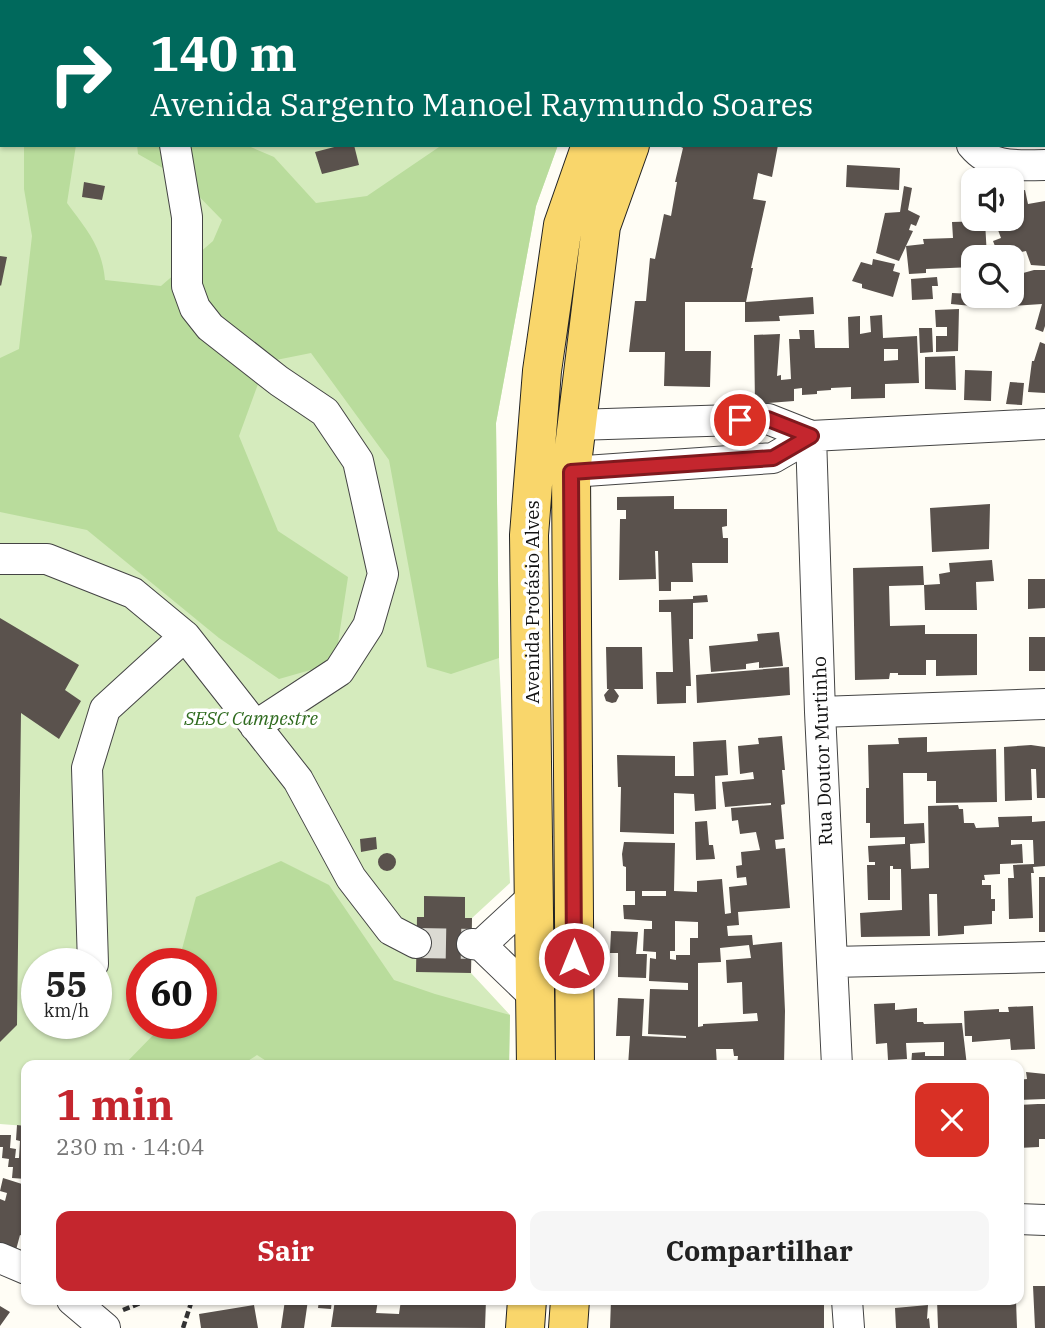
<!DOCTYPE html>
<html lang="pt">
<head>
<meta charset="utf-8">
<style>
  body { margin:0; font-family:"IBM Plex Serif",serif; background:#f6f6f6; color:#222; height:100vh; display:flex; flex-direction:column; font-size:26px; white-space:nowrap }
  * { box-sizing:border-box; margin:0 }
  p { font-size:23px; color:#767676 }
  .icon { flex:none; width:38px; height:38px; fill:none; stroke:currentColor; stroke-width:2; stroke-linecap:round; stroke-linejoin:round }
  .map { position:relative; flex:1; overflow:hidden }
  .sheet { position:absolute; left:21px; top:1060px; width:1003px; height:245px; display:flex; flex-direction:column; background:#fff; border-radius:14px; box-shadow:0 2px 5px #0004 }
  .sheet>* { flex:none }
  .hud { position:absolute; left:0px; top:0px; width:1046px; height:147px; box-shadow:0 2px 5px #0004; background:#00695c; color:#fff; overflow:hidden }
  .controls { position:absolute; left:961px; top:168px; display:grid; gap:14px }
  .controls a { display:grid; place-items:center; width:63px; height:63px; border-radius:14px; background:#fff; box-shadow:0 2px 5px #0004; font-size:35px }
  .speed { position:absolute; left:21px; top:948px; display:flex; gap:14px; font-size:35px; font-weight:700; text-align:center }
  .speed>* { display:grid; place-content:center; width:91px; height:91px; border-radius:50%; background:#fff; box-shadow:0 2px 5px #0004; line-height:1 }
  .speed small { font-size:18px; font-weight:400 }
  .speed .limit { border:10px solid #d22; background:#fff; color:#111 }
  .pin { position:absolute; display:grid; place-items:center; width:60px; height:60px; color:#fff; margin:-30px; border:4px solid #fff; border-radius:50%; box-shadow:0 2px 7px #0007 }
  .me { position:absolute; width:77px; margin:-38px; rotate:0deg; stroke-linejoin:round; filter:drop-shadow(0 0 5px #0008) }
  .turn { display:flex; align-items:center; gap:24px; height:147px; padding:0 35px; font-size:32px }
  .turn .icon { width:91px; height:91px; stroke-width:2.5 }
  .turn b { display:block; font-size:49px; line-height:60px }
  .round { display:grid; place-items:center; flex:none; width:74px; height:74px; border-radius:14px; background:#f6f6f6 }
  .summary { display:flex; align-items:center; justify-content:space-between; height:119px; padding:0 35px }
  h1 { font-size:42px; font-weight:700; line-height:52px; color:#c4262e }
  .action { display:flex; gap:14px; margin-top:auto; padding:14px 35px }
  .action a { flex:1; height:80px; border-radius:14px; background:#c4262e; color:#fff; font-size:28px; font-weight:700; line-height:80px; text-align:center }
  .action a+a { background:#f6f6f6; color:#222 }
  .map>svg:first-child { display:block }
  .green { fill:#d5ebbd; fill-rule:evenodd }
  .forest { fill:#b9dc9c }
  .pitch { fill:#e6f2cf }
  .building { fill:#5a524d; fill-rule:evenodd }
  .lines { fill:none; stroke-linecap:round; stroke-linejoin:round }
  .minor-tunnel { stroke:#dbdad3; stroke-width:30; stroke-dasharray:30 15; stroke-linecap:butt }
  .minor-casing { stroke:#444; stroke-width:32 }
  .major-casing { stroke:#222; stroke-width:40 }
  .path { stroke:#333; stroke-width:4.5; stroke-dasharray:7 3.5; stroke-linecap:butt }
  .minor { stroke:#fff; stroke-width:30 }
  .major { stroke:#f9d66b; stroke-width:38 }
  .route-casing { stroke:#7f191e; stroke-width:18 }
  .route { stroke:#c4262e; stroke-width:12 }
  .labels { text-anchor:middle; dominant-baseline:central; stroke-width:7; stroke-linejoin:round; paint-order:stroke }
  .street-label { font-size:19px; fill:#111; stroke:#fff }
  .park-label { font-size:19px; font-style:italic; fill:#2f6b1f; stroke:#fff }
</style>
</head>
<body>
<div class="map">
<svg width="1045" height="1328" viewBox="0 0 1045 1328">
  <rect width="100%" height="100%" fill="#fffdf5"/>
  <path class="green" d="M0,0H610L2,2V145H558L536,206L496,423L499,658L510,883L472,918L471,973L510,1015L509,1066H26V1126L0,1124ZM37,964H96V1024H37ZM142,964H201V1024H142Z"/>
  <path class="forest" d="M24,145H76L67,203C86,229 102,246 105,280L161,286L213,241L222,220L182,179L138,154L137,145H246L274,157L316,203L367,196L442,145H558L536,206L496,423L499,658L451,674L427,667L389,460L311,353L266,362L239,436L278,531L348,577L335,663L279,679L219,638L87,530L0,512V358L19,349L32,236L24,189Z
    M281,861L329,885L394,980L435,994L510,1015L509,1066H274L257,1055L240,1066H123L160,1028L161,1024H201V964H178L196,897Z"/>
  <path class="pitch" d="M174,0H501V2H174Z"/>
  <path class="building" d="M342,145H354L359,165L322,174L315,152Z
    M677,145H778L772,177L758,173L753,199L766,201L751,268H753L746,302L813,297L814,314L779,316L780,321L745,322V302H685V351H711L710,387L664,386L665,352H629L635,301H646L650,258L655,259L664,214L671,216L677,182H675L683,148Z
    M847,165L900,168L899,190L846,187Z
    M84,182L105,186L102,200L82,197Z
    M904,186L912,188L908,210L920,216L916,226L911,224L909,230L913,231L899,261L876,253L885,213L900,212Z
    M1025,190L1028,204L1045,201V266L1031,265L1026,251L1017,253L1019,263L1012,265V257H988L998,254L993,241L1001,238L995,222L1013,217L1012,192Z
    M985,221L987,257H973V267L926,269V273L909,274L906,246L924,244L923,239L953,238L952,222Z
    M0,256L7,257L1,286L0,285Z
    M873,259L895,264L893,271L900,273L893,297L862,288V284L852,281L861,262L872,265Z
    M1034,270H1045V326L1043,332L1035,329L1042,304L1010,306L1008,296H1012V279L1017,278L1016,275Z
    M937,277L938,286H932L933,299L912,300L911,279Z
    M952,293L973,294L972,306L951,304Z
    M974,296H1005L1006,300L975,305Z
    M959,309L958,351L936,352V336H947V327H936L935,310Z
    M882,315L883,338L917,336L919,383L885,384V398L851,399V387L831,388V390L817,391V394L802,395V388L794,389V401L755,404L754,335L780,334L777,376L781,375V380L791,379L789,339H800L799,330H814L815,348H849L848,317L860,316V334L871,332L870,316ZM884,349H898V360L884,361Z
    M919,328H932L933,352L920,353Z
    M1040,342L1045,344V393L1028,392L1032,361H1034Z
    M955,356L956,390L925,389V357Z
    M965,370L992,371L991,401L964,400Z
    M1010,382L1024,383L1022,405L1006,404Z
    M674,496V509H727V526L722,527L723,538H728V563H692L693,582H671V591H659L658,551H655L656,579L619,580L620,519H626V510H617V497Z
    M990,504L989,549L932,552L930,508Z
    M992,560L994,581L976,582L977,610H925L924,585L940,584L939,574L950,572L949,563Z
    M923,566L924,585L889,586L890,626L925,625V634H977V675L936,676V660H926V675H898V673H890L889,679L855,680L853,568Z
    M1028,579H1045V608L1028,609Z
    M707,595L708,602L693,603V639H689L691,686H686V703L657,704L656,672H673L671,612H659V600L693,599V596Z
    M0,618L79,665L65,690L81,701L59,739L21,713L17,1025L0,1042Z
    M779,632L783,666L759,668V662L746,664V669L711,672L709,646L758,641L757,634Z
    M1029,637H1045V671H1029Z
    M606,647H642L643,689H614L619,696L616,702L612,703L606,701L604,695L609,689H607Z
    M789,667L790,695L697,703L696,675Z
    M782,736L785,770H782L785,804L781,805L784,839L775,840L776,849L785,848L790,908L738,912L739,925L727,926L728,936L752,935L753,945L782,942L785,1011L784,1066H737L738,1056H734L733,1049H716L717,1066H628L630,1036H616L618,998L644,999L642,1036L686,1038V1036L648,1034L650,989L688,990V983L649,981L650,958L656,959V952L643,951L644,929H652V921L624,919L623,905H635V891H626V867L623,866L622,854L624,842L675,843L674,891L697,892V881L722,879L725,914L731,913L729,887L747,885L746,877L737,878L736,866L742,865L741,852L760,850L756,832L740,834L738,820L732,821L731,808L771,805V803L725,807L722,782L754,779L753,772L740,774L738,746L759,744L758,738ZM642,891H666V896H642ZM675,921L698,922V938H690V955H676V960L670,959V951H675ZM749,945L751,958L726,960L727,983L742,982L743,1014L757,1013L758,1021L703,1024V1026L698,1027V963L721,962L720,948Z
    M927,737V752L996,749L997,802L936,803V781H927V773H903L904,824L924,823L925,843L910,844L911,869L929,868L928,806L958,805L959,809H963L964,823H974L976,828L999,827L998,817L1032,816V822L1045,821V866L1033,867L1034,873H1031L1033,918L1009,919L1008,878H1014L1013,865L1034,864L1033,840H1011V845L1022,844L1023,863L1000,864V874L984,875L985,880H982V885H991V899H995V911H992V924L964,926V934L938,936L937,894H929L930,936L861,937L860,913L902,910L901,869H893V866H890V900H868L867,865H875V862H869L868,846L905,844V837L870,838V823H866V788H869L868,745L899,744L898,738Z
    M726,740L728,775L715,776L716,809L695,811L694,794L674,793V834L620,832L621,787H618L617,755L675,756V776H694L693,742Z
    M1031,745L1045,747V798H1037L1036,769H1031L1032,800L1005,801L1004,747Z
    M707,821L709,845H713L715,859L696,860L695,822Z
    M376,837L377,849L361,852L360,839Z
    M378 862a9 9 0 1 1 18 0a9 9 0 1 1-18 0Z
    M1039,877H1045V932H1039Z
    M424,896L465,897V918H472L471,973L416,972L417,917H424Z
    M611,931L638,932L636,954H647L646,978L618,977V953H610Z
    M895,1003V1010L917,1008V1022H923L924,1024L962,1023L967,1066H911L912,1053L925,1052V1056H944V1042L906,1043L907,1059L888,1060L887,1043L876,1044L874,1004Z
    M1033,1006L1035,1049L1011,1050L1010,1039L972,1042V1036H965L964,1011L999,1009V1012H1009L1008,1007Z
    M1026,1072L1045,1074V1099L1018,1100V1080L1027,1079Z
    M1038,1104H1045V1139H1039V1147L1018,1148V1105Z
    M17,1125L26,1126V1179L12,1178L13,1167H8L9,1159L2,1158L3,1147H0V1135H11L10,1148L16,1149L15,1158H19L20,1141L16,1140Z
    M3,1178L22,1184L23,1181H26V1231L25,1237L20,1235L16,1250L0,1244V1199L5,1201L7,1193L0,1191Z
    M1033,1286H1045V1328H1035Z
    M285,1300H308L304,1328H281Z
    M319,1300H332L331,1309L318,1308Z
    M335,1300H378L376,1313L399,1314L401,1300H486L485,1328L331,1327Z
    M611,1300H824V1328H610Z
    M937,1300H1016L1017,1328H938Z
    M254,1305L258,1328H201L199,1314Z
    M928,1305L927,1319L929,1318L930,1328H896L895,1308Z
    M0,1306L10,1312L0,1326Z"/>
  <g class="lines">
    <path class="minor-tunnel" d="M416,943L472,944"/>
    <defs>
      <path id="minor" d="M137,0V2
        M979,2V0
        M175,145L187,217V286L195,308L210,327L279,381L325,412L358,461L383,574L368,626L339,671L255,726
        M972,145C992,169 1017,165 1045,165
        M575,425L768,419L811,436L1045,424
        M811,436L820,712L837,1066
        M571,472L773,458L811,436
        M0,559H47L133,593L185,636L298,780L351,878L391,930L416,943
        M820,712L1045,704
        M472,944L481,945L534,996
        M481,945L533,897
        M832,962L1045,957
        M93,964L87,768L105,709L185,636
        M1018,1219L1045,1220
        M0,1258L26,1269
        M72,1300L105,1328
        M847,1300L849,1328"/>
      <path id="major" d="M642,2L643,0
        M680,2L681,0
        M536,1066L529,535L542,371L563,225L591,145
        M575,1066L571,472L601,226L630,145
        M525,1328L527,1300
        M568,1328L570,1300"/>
    </defs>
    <use href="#minor" class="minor-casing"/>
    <use href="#major" class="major-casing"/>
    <path class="path" d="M1045,44V43
      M1045,101V102
      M123,1310L148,1300
      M183,1328L192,1300"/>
    <use href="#minor" class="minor"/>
    <use href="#major" class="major"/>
  </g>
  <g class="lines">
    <defs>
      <path id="route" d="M574,958L571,472L773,458L811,436L768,419L740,420"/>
    </defs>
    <use href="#route" class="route-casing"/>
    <use href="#route" class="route"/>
  </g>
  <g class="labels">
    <g class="street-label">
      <text transform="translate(532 602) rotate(-90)">Avenida Protásio Alves</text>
      <text transform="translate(822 751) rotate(-92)">Rua Doutor Murtinho</text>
    </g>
    <g class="park-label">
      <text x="251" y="718">SESC Campestre</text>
    </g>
  </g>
</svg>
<div class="controls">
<a><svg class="icon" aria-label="sound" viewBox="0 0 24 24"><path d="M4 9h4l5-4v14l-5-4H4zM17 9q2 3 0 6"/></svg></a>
<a><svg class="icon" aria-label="search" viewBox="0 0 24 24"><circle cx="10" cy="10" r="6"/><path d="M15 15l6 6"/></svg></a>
</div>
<div class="speed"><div>55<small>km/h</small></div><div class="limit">60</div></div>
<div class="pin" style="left:740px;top:420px;background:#d93025"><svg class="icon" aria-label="arrive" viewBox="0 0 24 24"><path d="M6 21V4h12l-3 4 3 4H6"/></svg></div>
<svg class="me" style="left:574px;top:958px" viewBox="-20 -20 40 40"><circle r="17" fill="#c4262e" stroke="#fff" stroke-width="3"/><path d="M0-11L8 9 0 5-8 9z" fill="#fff"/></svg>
<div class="hud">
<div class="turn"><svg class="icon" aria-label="right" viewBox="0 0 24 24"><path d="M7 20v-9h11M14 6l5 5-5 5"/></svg><div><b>140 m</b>Avenida Sargento Manoel Raymundo Soares</div></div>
</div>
<section class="sheet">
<div class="summary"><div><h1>1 min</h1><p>230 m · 14:04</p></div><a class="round" style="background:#d93025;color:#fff"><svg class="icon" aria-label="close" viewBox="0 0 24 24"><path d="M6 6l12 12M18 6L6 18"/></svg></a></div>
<div class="action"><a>Sair</a><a>Compartilhar</a></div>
</section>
</div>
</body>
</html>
